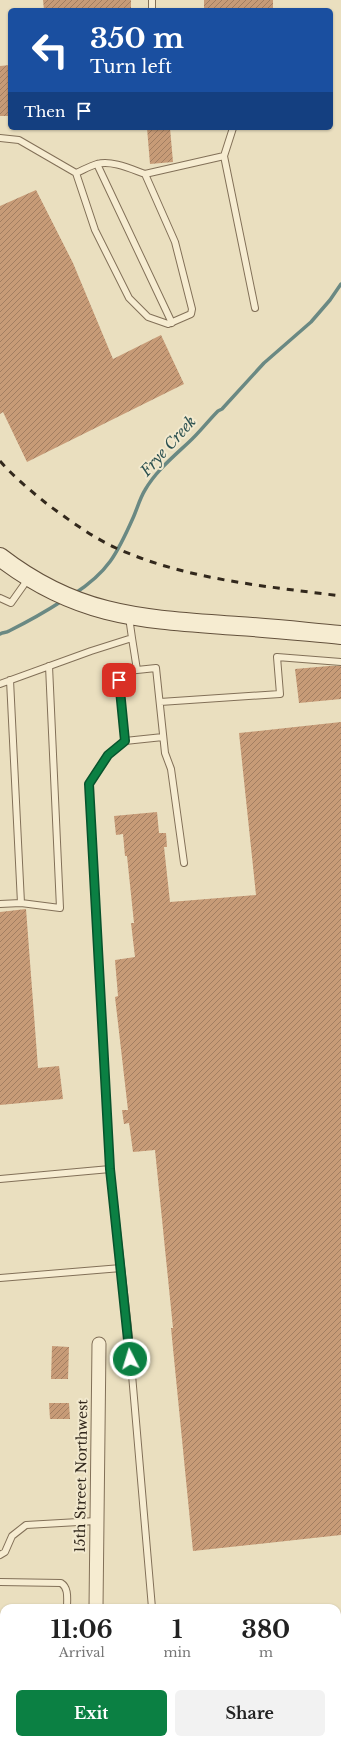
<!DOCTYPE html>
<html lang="en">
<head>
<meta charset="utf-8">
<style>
  body { margin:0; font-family:"Libre Baskerville",serif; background:#f2f2f2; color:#222; height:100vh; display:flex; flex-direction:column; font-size:15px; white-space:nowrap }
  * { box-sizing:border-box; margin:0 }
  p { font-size:13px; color:#767676 }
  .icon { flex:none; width:22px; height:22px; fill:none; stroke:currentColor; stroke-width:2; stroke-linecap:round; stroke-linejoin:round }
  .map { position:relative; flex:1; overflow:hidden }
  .details { position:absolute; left:0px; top:1604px; width:341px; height:140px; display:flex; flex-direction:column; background:#fff; border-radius:12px 12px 0 0; box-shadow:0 1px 3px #0004 }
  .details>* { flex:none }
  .hud { position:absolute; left:8px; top:8px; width:325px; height:122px; border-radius:6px; box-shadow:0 1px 3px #0004; background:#1a4fa0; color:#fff; overflow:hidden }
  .pin { position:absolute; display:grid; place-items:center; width:34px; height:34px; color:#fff; margin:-17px; border-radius:8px; box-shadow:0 2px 6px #0006 }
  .me { position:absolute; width:44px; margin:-22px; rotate:355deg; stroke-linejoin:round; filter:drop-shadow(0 0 3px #0008) }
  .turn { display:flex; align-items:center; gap:14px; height:84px; padding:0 16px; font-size:18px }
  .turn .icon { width:52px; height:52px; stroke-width:2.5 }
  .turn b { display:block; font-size:28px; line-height:34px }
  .then { display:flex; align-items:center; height:38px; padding:0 16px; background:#0003; gap:8px; font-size:15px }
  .eta { display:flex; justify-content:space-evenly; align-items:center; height:68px; text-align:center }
  .eta b { font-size:24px; font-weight:800; line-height:28px }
  .cta { display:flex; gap:8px; margin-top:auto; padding:8px 16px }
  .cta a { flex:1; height:46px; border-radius:6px; background:#0b8043; color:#fff; font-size:16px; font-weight:800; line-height:46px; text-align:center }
  .cta a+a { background:#f2f2f2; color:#222 }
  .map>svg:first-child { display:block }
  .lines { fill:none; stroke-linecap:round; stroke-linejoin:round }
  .stream { stroke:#6a8983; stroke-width:3.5 }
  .building { fill:url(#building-hatch) }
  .lane-casing { stroke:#827058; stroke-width:8 }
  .street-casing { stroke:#827058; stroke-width:15 }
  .secondary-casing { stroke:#63513c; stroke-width:20 }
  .lane { stroke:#f6ecd1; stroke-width:6 }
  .street { stroke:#f6ecd1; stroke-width:13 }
  .secondary { stroke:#f6ecd1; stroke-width:18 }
  .rail { stroke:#32281c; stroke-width:3; stroke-dasharray:7 7; stroke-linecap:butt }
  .route-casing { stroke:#07532c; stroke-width:10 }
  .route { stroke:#0b8043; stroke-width:7 }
  .labels { text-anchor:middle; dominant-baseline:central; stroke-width:4; stroke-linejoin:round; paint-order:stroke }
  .street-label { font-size:14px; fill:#32281c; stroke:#f2e9ce }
  .water-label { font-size:15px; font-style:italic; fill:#2c5150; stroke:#f2e9ce }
</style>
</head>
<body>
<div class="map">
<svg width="341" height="1744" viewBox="0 0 341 1744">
  <defs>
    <pattern id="building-hatch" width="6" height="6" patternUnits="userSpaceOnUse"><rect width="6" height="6" fill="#c79b77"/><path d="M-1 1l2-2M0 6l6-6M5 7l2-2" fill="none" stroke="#a27e61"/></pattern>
  </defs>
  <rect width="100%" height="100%" fill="#eadfbf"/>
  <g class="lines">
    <path class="stream" d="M74,594C108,572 117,554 133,518C137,509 140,498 145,490C156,471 173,457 189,442C199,433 208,421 218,411L222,409L264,363L311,322L330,300L341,284
      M0,634C3,632 6,633 9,631C27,622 45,612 62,601"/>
  </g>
  <path class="building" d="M43,0H131V10H44Z
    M204,0H273V10H204Z
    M10,65V116H0V66Z
    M147,128H170L173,162L150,164Z
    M36,190L73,263L113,359L161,335L184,384L27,462L3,412L0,414V206Z
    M329,666H341V699L299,703L295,669Z
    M341,722V1535L193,1551L171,1328H173L155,1150L133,1152L129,1123L124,1124L122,1110H128L115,997L118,996L115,960L135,957L131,923H134L127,856H125L123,834L116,835L114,816L157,812L159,833H166L167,847H164L170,902L256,895L239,733Z
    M26,909L38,1068L59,1066L63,1099L0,1105V912Z
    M52,1346L69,1347L68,1379H51Z
    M49,1403H69L70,1419H50Z"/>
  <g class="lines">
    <defs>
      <path id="lane" d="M152,0V10
        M0,138L19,140L76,173L95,230L129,298L148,317L168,324L191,314L192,309L175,242L145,174C131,169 112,160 97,164C90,166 83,170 76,173
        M224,156L233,128
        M97,164L172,323
        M145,174L224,156L255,308
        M0,598L11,603L28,579
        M132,638L137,670L118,672L125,741L108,755L89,784L110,1169L128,1328L152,1608
        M137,670L156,668L165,753L171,769L184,863
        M10,680L21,903
        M0,684L91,651L132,638L129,617
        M160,702L280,694L277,657L341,662
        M125,741L163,737
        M0,904L21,903L60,908L49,666
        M0,1179L110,1169
        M0,1278L121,1268
        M0,1555L5,1552L12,1536L26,1525L96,1521
        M0,1582L61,1583C69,1588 67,1599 67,1608
        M0,1624H4
        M0,1647H4
        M0,1691H4
        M0,1703L4,1706
        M40,1744V1740"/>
      <path id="street" d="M96,1608L99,1344
        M94,1744V1740"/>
      <path id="secondary" d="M0,557C79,618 144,619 238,626C272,628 307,632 341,635"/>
    </defs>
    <use href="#lane" class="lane-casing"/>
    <use href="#street" class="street-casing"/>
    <use href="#secondary" class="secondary-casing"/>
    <use href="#lane" class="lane"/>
    <use href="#street" class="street"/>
    <use href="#secondary" class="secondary"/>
    <path class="rail" d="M0,461C14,477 31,491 47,504C69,520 92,537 116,548C187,580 265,586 341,596"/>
  </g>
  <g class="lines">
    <defs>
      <path id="route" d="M119,680L125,741L108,755L89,784L110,1169L130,1359"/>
    </defs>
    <use href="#route" class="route-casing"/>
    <use href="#route" class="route"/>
  </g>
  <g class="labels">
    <g class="street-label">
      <text transform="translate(81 1476) rotate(-89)">15th Street Northwest</text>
    </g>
    <g class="water-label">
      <text transform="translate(168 446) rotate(-48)">Frye Creek</text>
    </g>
  </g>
</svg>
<div class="pin" style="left:119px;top:680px;background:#d93025"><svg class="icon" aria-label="arrive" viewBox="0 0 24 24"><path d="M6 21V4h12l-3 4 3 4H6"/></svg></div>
<svg class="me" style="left:130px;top:1359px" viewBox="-20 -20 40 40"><circle r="17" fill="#0b8043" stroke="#fff" stroke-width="3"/><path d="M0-11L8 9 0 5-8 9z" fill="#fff"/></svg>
<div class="hud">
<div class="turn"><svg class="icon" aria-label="left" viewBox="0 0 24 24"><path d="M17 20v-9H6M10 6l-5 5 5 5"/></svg><div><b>350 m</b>Turn left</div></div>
<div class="then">Then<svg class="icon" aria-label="arrive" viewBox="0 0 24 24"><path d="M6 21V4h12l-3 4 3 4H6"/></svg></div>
</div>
<section class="details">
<div class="eta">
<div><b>11:06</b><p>Arrival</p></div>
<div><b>1</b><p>min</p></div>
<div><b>380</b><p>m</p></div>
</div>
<div class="cta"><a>Exit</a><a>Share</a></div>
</section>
</div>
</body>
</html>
